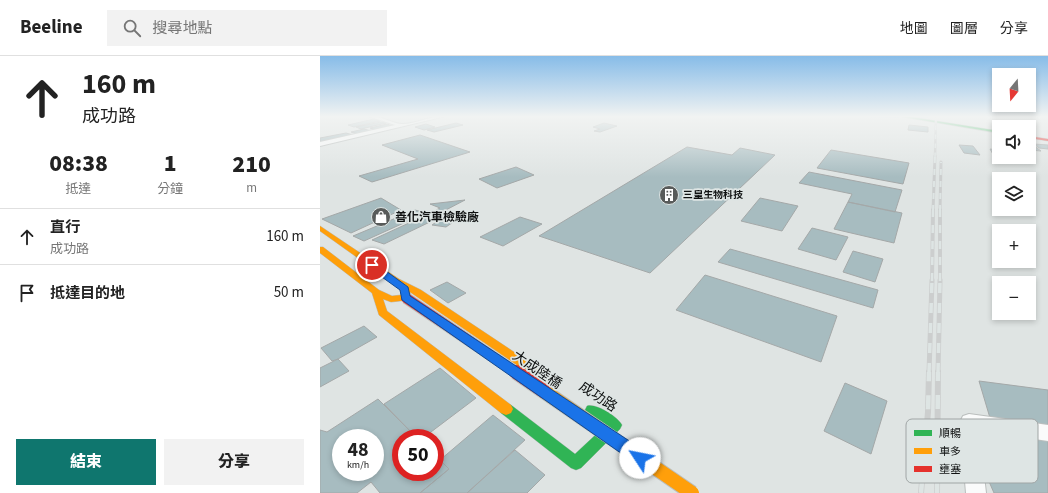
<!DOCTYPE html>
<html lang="zh-TW">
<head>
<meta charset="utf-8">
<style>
  body { margin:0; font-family:"Source Sans 3","Noto Sans TC",sans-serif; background:#f2f2f2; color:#222; height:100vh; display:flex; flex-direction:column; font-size:15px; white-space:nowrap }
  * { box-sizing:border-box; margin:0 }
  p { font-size:13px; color:#767676 }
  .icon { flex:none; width:22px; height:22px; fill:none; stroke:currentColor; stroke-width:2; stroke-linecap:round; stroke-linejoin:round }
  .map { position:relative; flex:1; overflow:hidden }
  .panel { display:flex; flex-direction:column; background:#fff; width:320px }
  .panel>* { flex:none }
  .guide { background:#fff; color:#222; overflow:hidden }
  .needle { width:26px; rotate:198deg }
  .buttons { position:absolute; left:672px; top:12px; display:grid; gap:8px }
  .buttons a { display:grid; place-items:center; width:44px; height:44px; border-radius:0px; background:#fff; box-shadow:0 2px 6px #0003; font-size:20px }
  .speed { position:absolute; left:12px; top:373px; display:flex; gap:8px; font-size:20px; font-weight:700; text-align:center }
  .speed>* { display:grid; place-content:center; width:52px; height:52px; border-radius:50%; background:#fff; box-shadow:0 2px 6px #0003; line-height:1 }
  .speed small { font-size:10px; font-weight:400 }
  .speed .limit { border:6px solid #d22; background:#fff; color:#111 }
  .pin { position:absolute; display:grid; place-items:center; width:34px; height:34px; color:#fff; margin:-17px; border:2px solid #fff; border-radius:50%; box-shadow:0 1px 4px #0007 }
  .me { position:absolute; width:44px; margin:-22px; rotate:304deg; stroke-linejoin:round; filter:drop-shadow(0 0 3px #0008) }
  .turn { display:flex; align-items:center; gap:14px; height:84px; padding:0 16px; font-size:18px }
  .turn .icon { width:52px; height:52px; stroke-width:2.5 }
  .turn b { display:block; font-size:28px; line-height:34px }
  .eta { display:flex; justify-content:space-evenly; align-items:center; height:68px; text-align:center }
  .eta b { font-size:24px; font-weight:800; line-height:28px }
  .action { display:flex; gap:8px; margin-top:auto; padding:8px 16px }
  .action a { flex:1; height:46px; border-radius:0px; background:#0f766e; color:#fff; font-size:16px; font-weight:800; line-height:46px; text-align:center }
  .action a+a { background:#f2f2f2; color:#222 }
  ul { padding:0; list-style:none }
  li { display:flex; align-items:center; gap:12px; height:56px; padding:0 16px; border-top:1px solid #e0e0e0 }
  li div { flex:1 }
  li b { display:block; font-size:15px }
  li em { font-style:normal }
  header { display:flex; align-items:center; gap:24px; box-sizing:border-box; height:56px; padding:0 20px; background:#fff; border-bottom:1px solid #e0e0e0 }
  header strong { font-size:19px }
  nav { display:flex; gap:22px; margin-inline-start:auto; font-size:14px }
  .search { width:280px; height:36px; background:#f2f2f2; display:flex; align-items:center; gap:10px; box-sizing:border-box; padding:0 14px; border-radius:0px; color:#767676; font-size:15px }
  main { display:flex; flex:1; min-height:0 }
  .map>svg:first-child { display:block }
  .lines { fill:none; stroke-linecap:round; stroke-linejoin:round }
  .stream { stroke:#96c9e8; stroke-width:2 }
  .building { fill:#a7bcc0; stroke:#a4a8a8; fill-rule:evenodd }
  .street-casing { stroke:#babebd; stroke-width:2 }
  .fast-casing { stroke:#babebd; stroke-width:1 }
  .slow-casing { stroke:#babebd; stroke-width:1 }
  .jam-casing { stroke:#babebd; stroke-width:1 }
  .street { fill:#fafbfb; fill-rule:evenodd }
  .fast { fill:#30b455; fill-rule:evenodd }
  .slow { fill:#ff9f0a; fill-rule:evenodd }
  .jam { fill:#e5322d; fill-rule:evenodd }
  .rail-far4-casing { stroke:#cccece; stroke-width:2.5 }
  .rail-far3-casing { stroke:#cccece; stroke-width:3 }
  .rail-far2-casing { stroke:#cccece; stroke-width:4 }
  .rail-far1-casing { stroke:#cccece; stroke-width:5 }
  .rail-casing { stroke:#cccece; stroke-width:6 }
  .rail-far4 { stroke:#dee5e4; stroke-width:1.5; stroke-dasharray:4.5; stroke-linecap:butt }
  .rail-far3 { stroke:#dee5e4; stroke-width:2; stroke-dasharray:6; stroke-linecap:butt }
  .rail-far2 { stroke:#dee5e4; stroke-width:2.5; stroke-dasharray:8; stroke-linecap:butt }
  .rail-far1 { stroke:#dee5e4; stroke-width:3.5; stroke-dasharray:10; stroke-linecap:butt }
  .rail { stroke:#dee5e4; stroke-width:4.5; stroke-dasharray:14; stroke-linecap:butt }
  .slow-bridge-casing { stroke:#babebd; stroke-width:16; stroke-linecap:butt }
  .jam-bridge-far1-casing { stroke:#babebd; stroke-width:12; stroke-linecap:butt }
  .jam-bridge-casing { stroke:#babebd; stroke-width:16; stroke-linecap:butt }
  .slow-bridge { stroke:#ff9f0a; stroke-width:14 }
  .jam-bridge-far1 { stroke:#e5322d; stroke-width:10 }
  .jam-bridge { stroke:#e5322d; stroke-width:14 }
  .route { fill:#1a73e8; stroke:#114b97 }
  .labels { text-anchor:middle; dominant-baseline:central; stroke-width:3.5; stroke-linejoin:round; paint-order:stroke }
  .far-poi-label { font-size:10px; font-weight:bold; fill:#0f1111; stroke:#dee5e4; text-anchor:start }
  .poi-label { font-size:12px; font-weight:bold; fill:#0f1111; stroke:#dee5e4; text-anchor:start }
  .near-street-label { font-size:14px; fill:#0f1111; stroke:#dee5e4 }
  .key { fill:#dee5e4; stroke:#a0a5a5; stroke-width:1 }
  .key-label { font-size:11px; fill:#0f1111 }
</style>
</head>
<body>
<header>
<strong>Beeline</strong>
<div class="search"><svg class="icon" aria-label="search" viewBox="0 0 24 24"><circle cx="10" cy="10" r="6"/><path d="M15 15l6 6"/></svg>搜尋地點</div>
<nav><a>地圖</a><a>圖層</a><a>分享</a></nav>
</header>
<main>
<section class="panel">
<div class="guide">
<div class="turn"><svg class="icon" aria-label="ahead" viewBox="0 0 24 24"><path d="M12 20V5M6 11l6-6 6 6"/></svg><div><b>160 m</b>成功路</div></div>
</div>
<div class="eta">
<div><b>08:38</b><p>抵達</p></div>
<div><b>1</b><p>分鐘</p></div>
<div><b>210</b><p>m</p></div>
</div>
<ul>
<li><svg class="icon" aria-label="ahead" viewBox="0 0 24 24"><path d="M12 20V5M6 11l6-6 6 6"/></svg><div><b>直行</b><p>成功路</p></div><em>160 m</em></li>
<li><svg class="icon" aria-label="arrive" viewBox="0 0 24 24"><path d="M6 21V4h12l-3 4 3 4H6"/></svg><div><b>抵達目的地</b></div><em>50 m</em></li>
</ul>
<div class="action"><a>結束</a><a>分享</a></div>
</section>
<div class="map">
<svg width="728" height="437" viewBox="0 0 728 437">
  <rect width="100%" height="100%" fill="#dfe4e3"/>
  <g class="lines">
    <path class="stream" d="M547,60L578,61
      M596,61L610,60"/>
  </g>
  <path class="building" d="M54,63L60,65L34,71L28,69Z
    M61,66L66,67L41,73L36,71Z
    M136,67L143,69L114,76L107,74Z
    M284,67L297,70L280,76L274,75L280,73L273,71Z
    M67,68L72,70L56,74L50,72Z
    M106,68L115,71L104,74L95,71Z
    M589,69L608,71V76L588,74Z
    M44,73L51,75L38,78L31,76Z
    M26,77L33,79L0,87V82Z
    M100,79L150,96L52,126L39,120L98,103L62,89Z
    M709,86L721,95L710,94Z
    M714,88L728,89V93L719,92Z
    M639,89L653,90L660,99L644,97Z
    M367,91L412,99L420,92L455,99L330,217L219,180Z
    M670,93L679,94V100H674Z
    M511,94L589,107L583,128L497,112Z
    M196,111L214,119L177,132L159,123Z
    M489,116L582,134L575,156L528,146L532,138L479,127Z
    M61,142L81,154L31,177L2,163Z
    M440,142L478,150L462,175L421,165Z
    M145,144L122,156L116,154L120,152L110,148Z
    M528,146L582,157L574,187L514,173Z
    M95,154L106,157L44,185L33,180Z
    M125,160L139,162L126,171L112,169Z
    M102,161L114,164L64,188L52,184Z
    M200,161L222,168L183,190L160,181Z
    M492,172L528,181L516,204L478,193Z
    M410,193L558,234L553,252L398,206Z
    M533,195L563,203L555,226L523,216Z
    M385,219L517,260L501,306L356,254Z
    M127,226L146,237L128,247L110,234Z
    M44,270L57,281L18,303L12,305L1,292Z
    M18,303L29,315L0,331V312Z
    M120,312L156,342L103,382H97L64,348Z
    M659,325L728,334V370L670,362Z
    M525,327L567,345L551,398L504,375Z
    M58,343L97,382H81V416H115V399L129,413L100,437H60L51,426L37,437H0V374L7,376ZM21,382H55V416H21Z
    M173,359L205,384L147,437H100L129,413L120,404Z
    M662,375L728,384V437H674L664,414L682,417Z
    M195,394L225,419L207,437H147Z"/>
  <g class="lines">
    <defs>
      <path id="street" d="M48,60C60,59 71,67 82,68C97,68 111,59 126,60L0,90V86L75,69Z
        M649,358L728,369V385L659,375L666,437H646L640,366L643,360Z"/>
      <path id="fast" d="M577,60H586L679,75V77Z
        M186,347L191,349L255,398L285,370L267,358L265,354L267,350C276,347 298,361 302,369L300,373L261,412L256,414L251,412L181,357L179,353L181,349Z"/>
      <path id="slow" d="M0,170L79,223L101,234L221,314L223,317L221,320L217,322L213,320L90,236L91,242L89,244L71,246L63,243L67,255L191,349L193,353L191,357L186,359L181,357L59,259L52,237L0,197V191H3L59,234L72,240L81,239L80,234L73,227L0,175Z"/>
      <path id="jam" d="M709,80L728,83V85L709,82Z"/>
    </defs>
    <use href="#street" class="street-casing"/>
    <use href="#fast" class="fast-casing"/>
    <use href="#slow" class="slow-casing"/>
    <use href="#jam" class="jam-casing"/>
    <use href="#street" class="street"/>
    <use href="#fast" class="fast"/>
    <use href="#slow" class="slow"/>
    <use href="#jam" class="jam"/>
    <defs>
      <path id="rail-far4" d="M615,101L616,60"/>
      <path id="rail-far3" d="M613,155L615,100
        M620,155L621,106"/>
      <path id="rail-far2" d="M612,225L613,154
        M620,225V154"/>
      <path id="rail-far1" d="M609,317L612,224
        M618,317L620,224"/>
      <path id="rail" d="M601,437L608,356L609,316
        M617,437L618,316"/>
    </defs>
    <use href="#rail-far4" class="rail-far4-casing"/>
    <use href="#rail-far3" class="rail-far3-casing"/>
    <use href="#rail-far2" class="rail-far2-casing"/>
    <use href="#rail-far1" class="rail-far1-casing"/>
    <use href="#rail" class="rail-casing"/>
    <use href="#rail-far4" class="rail-far4"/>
    <use href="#rail-far3" class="rail-far3"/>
    <use href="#rail-far2" class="rail-far2"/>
    <use href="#rail-far1" class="rail-far1"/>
    <use href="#rail" class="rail"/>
    <defs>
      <path id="slow-bridge" d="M225,336L372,437"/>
      <path id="jam-bridge-far1" d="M86,242L197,317"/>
      <path id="jam-bridge" d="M196,316L225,336"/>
    </defs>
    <use href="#slow-bridge" class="slow-bridge-casing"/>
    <use href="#jam-bridge-far1" class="jam-bridge-far1-casing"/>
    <use href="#jam-bridge" class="jam-bridge-casing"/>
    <use href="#slow-bridge" class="slow-bridge"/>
    <use href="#jam-bridge-far1" class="jam-bridge-far1"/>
    <use href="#jam-bridge" class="jam-bridge"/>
  </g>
  <linearGradient id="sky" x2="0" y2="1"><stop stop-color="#87bce8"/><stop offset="0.5" stop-color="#f1f3f2"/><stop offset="1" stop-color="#f1f3f2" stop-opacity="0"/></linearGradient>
  <rect width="728" height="121" fill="url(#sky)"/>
  <path class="route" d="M48,207H55L88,231L90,240L326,396L328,402L326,407L320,409L315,407L82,244L80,234L48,211Z"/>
  <defs>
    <symbol id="building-disc" viewBox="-11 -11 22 22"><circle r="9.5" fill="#585b5a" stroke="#dee5e4"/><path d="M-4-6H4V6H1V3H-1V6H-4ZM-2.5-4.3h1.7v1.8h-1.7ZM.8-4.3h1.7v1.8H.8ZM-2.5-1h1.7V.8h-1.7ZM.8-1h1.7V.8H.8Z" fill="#fff"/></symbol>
    <symbol id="shop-disc" viewBox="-11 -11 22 22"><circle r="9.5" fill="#585b5a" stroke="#dee5e4"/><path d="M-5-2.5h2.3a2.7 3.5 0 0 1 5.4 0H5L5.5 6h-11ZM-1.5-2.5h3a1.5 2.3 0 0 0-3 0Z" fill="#fff"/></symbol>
  </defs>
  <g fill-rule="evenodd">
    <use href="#building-disc" x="338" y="128" width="22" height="22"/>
    <use href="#shop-disc" x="50" y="150" width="22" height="22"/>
  </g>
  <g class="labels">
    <g class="far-poi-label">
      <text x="363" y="139">三皇生物科技</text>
    </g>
    <g class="poi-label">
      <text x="75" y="161">善化汽車檢驗廠</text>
    </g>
    <g class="near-street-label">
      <text transform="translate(217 314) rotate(34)">大成陸橋</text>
      <text transform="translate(278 341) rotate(34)">成功路</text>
    </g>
  </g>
  <rect x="586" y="363" width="132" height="64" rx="6" class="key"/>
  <rect x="594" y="374" width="18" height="6" fill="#30b455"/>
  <rect x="594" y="392" width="18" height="6" fill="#ff9f0a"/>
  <rect x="594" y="410" width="18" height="6" fill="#e5322d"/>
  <g class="key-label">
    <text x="619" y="381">順暢</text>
    <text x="619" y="399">車多</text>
    <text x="619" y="417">壅塞</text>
  </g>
</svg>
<div class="buttons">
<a><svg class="needle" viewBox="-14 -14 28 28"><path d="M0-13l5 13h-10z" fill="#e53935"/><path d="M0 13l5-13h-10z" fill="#767676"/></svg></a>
<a><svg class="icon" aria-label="sound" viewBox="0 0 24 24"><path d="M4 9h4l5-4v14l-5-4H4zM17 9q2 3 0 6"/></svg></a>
<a><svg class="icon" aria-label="layers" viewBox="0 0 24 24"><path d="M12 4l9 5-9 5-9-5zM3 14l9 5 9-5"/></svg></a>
<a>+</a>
<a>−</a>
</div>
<div class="speed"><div>48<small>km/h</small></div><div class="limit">50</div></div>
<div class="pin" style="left:52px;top:209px;background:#d93025"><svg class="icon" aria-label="arrive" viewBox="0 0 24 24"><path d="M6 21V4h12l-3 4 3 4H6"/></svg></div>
<svg class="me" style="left:320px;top:402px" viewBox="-20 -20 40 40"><circle r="19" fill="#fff"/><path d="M0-13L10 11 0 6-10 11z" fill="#1a73e8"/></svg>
</div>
</main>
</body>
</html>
